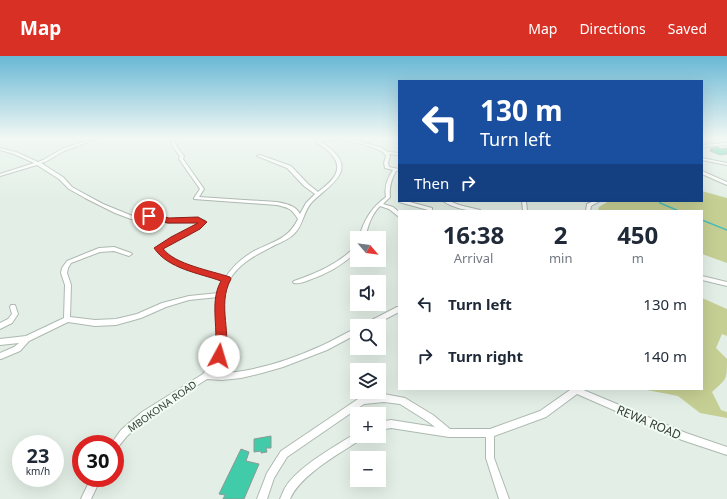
<!DOCTYPE html>
<html lang="en">
<head>
<meta charset="utf-8">
<style>
  body { margin:0; font-family:"Noto Sans",sans-serif; background:#f6f6f7; color:#1f2937; height:100vh; display:flex; flex-direction:column; font-size:15px; white-space:nowrap }
  * { box-sizing:border-box; margin:0 }
  p { font-size:13px; color:#747a83 }
  .icon { flex:none; width:22px; height:22px; fill:none; stroke:currentColor; stroke-width:2; stroke-linecap:round; stroke-linejoin:round }
  .map { position:relative; flex:1; overflow:hidden }
  .panel { position:absolute; left:398px; top:154px; width:305px; height:180px; display:flex; flex-direction:column; background:#fff; border-radius:0px; box-shadow:0 4px 16px #0002 }
  .panel>* { flex:none }
  .top-card { position:absolute; left:398px; top:24px; width:305px; height:122px; border-radius:0px; box-shadow:0 4px 16px #0002; background:#1a4fa0; color:#fff; overflow:hidden }
  .needle { width:26px; rotate:118deg }
  .fabs { position:absolute; left:350px; top:175px; display:grid; gap:8px }
  .fabs a { display:grid; place-items:center; width:36px; height:36px; border-radius:0px; background:#fff; box-shadow:0 4px 16px #0002; font-size:20px }
  .speed { position:absolute; left:12px; top:379px; display:flex; gap:8px; font-size:20px; font-weight:700; text-align:center }
  .speed>* { display:grid; place-content:center; width:52px; height:52px; border-radius:50%; background:#fff; box-shadow:0 4px 16px #0002; line-height:1 }
  .speed small { font-size:10px; font-weight:400 }
  .speed .limit { border:6px solid #d22; background:#fff; color:#111 }
  .pin { position:absolute; display:grid; place-items:center; width:34px; height:34px; color:#fff; margin:-17px; border:2px solid #fff; border-radius:50%; box-shadow:0 1px 4px #0007 }
  .me { position:absolute; width:44px; margin:-22px; rotate:6deg; stroke-linejoin:round; filter:drop-shadow(0 0 3px #0008) }
  .turn { display:flex; align-items:center; gap:14px; height:84px; padding:0 16px; font-size:18px }
  .turn .icon { width:52px; height:52px; stroke-width:2.5 }
  .turn b { display:block; font-size:28px; line-height:34px }
  .then { display:flex; align-items:center; height:38px; padding:0 16px; background:#0003; gap:8px; font-size:15px }
  .eta { display:flex; justify-content:space-evenly; align-items:center; height:68px; text-align:center }
  .eta b { font-size:24px; font-weight:700; line-height:28px }
  ul { padding:0; list-style:none }
  li { display:flex; align-items:center; gap:12px; height:52px; padding:0 16px }
  li div { flex:1 }
  li b { display:block; font-size:15px }
  li em { font-style:normal }
  header { display:flex; align-items:center; gap:24px; box-sizing:border-box; height:56px; padding:0 20px; background:#d93025; color:#fff }
  header strong { font-size:19px }
  nav { display:flex; gap:22px; margin-inline-start:auto; font-size:14px }
  .map>svg:first-child { display:block }
  .green { fill:#c6cf93 }
  .lines { fill:none; stroke-linecap:round; stroke-linejoin:round }
  .stream { stroke:#4bbeb9; stroke-width:1.5 }
  .building { fill:#41cba8; stroke:#8c9a95 }
  .minor-casing { stroke:#adb9b0; stroke-width:2 }
  .tertiary-casing { stroke:#adb9b0; stroke-width:2 }
  .minor { fill:#fff; fill-rule:evenodd }
  .tertiary { fill:#fff; fill-rule:evenodd }
  .route { fill:#d93025; stroke:#8d1f18 }
  .labels { text-anchor:middle; dominant-baseline:central; stroke-width:4; stroke-linejoin:round; paint-order:stroke }
  .street-label { font-size:10px; fill:#363b37; stroke:#f1fdf3 }
  .near-street-label { font-size:12px; fill:#363b37; stroke:#f1fdf3 }
</style>
</head>
<body>
<header>
<strong>Map</strong>
<nav><a>Map</a><a>Directions</a><a>Saved</a></nav>
</header>
<div class="map">
<svg width="727" height="443" viewBox="0 0 727 443">
  <rect width="100%" height="100%" fill="#e3efe6"/>
  <path class="green" d="M702,135L727,142V207L702,198V155H598L599,151L609,145H702Z
    M702,242L727,253V280L722,278L716,292L727,303C727,325 727,322 712,336L721,354L727,356V362L700,357L678,340L647,334L621,333H702Z"/>
  <g class="lines">
    <path class="stream" d="M659,145L660,147L679,155
      M702,164L727,174"/>
  </g>
  <path class="building" d="M717,91L721,93L727,92V98L720,99L710,95L713,94L710,93Z
    M271,380V392H266L267,396L261,397V395L254,396V383Z
    M241,393L249,396L246,405L259,408L244,443H223L225,439L219,438Z"/>
  <g class="lines">
    <defs>
      <path id="minor" d="M95,82H99L64,95L45,106L41,107L63,121L72,131L81,136L103,148L135,161V163H131L115,157L85,142L69,133L59,123L37,109L0,120V118L34,107L14,98L0,94V92L16,96L38,106L43,104L62,93Z
        M170,82H176L174,83L177,91L184,100L183,103L204,133L199,141L277,146C286,148 295,149 300,158L306,147L315,138L304,130L287,112L257,100L260,99L291,110L308,128L318,136C331,126 346,114 331,98C327,93 321,90 316,86L323,82H338C333,85 326,83 321,86C325,89 329,91 333,95C356,116 327,131 313,145C303,154 304,169 294,178C289,183 282,186 275,189C258,198 240,206 230,223C221,239 222,258 224,274C224,281 226,288 224,296C222,303 217,310 212,317C249,318 288,305 321,290C333,285 345,277 357,272V278L327,294L283,311L262,317L241,322L222,324L207,323L148,361L127,380L118,391L115,392V388H111L121,374L142,356L203,318L213,304L217,295L218,286L216,253L218,241L189,244L166,251L141,262L116,269L95,270L68,266L29,285L20,295L1,303H0V297L14,291L19,287L0,289V283L26,280L64,262L65,229L61,217L62,212L67,205L99,192L114,191L131,197L132,198L129,200L114,195L100,196L71,207L68,212L67,217L71,229L70,261L95,264L116,263L137,258L162,247L189,240L219,237L223,224C199,217 172,213 156,192C169,181 187,177 199,166H197L168,167L147,161V159L149,158L168,163L198,162L205,165V167L190,178L162,192C178,211 203,214 226,221C233,210 242,202 254,195C272,186 289,183 298,163C291,152 289,152 277,149L194,143V142L200,133L179,103L180,100L173,91Z
        M341,82H345L380,91L388,96L399,97V99L389,98L390,100L388,107L389,111L399,113V114L396,115C391,124 389,131 390,141L383,148L393,151L399,156V161L389,153L380,150C371,159 368,170 365,182H359C364,164 371,152 386,141C384,131 387,123 393,114L385,112L384,107L386,100C380,89 352,88 341,82Z
        M727,87V89L702,91V89Z
        M702,115L727,126V129L702,118Z
        M399,144L406,145L432,152V154H428L399,146Z
        M443,145H449L459,149L480,154V155C468,155 453,152 443,145Z
        M522,145H526L527,155H523Z
        M594,145H600L591,150L590,155H586L587,148Z
        M357,190V195C343,209 327,218 309,224C304,226 299,228 294,227L293,226L294,225C317,217 338,208 355,191Z
        M702,220L727,226V230L702,224Z
        M11,249H15L18,258L12,267L0,273V267L8,263L12,258L10,251Z
        M397,251H399V256L372,270H363L364,268Z
        M569,333H581L686,377L727,391V399L682,384L577,338L546,361L494,380V402L509,443H499L486,402V381H449L391,372L379,374V366L391,364L435,371L427,365L400,348L384,346L364,348L287,401L274,422L267,443H257L267,417L281,395L358,343L357,336H365V341L384,338L405,342L433,359L450,373H490L540,355L570,334Z
        M356,377H357V380H363L362,383C340,397 300,419 290,443H280C282,439 283,435 285,432C297,411 336,390 356,377Z
        M91,422H101L91,443H81Z"/>
      <path id="tertiary" d="M702,102L727,107V109L702,104Z"/>
    </defs>
    <use href="#minor" class="minor-casing"/>
    <use href="#tertiary" class="tertiary-casing"/>
    <use href="#minor" class="minor"/>
    <use href="#tertiary" class="tertiary"/>
  </g>
  <linearGradient id="sky" x2="0" y2="1"><stop stop-color="#69b8d5"/><stop offset="0.57" stop-color="#f2f8f4"/><stop offset="1" stop-color="#f2f8f4" stop-opacity="0"/></linearGradient>
  <rect width="727" height="144" fill="url(#sky)"/>
  <path class="route" d="M149,157L169,162L198,161L207,166L200,173L163,193C174,208 212,215 230,221L231,223C216,250 234,280 223,303L219,304L215,303L213,300C221,276 208,248 221,225C199,217 168,213 154,192L171,181L198,167H168L146,161V158Z"/>
  <g class="labels">
    <g class="street-label">
      <text transform="translate(162 350) rotate(-35)">MBOKONA ROAD</text>
    </g>
    <g class="near-street-label">
      <text transform="translate(649 366) rotate(23)">REWA ROAD</text>
    </g>
  </g>
</svg>
<div class="fabs">
<a><svg class="needle" viewBox="-14 -14 28 28"><path d="M0-13l5 13h-10z" fill="#e53935"/><path d="M0 13l5-13h-10z" fill="#747a83"/></svg></a>
<a><svg class="icon" aria-label="sound" viewBox="0 0 24 24"><path d="M4 9h4l5-4v14l-5-4H4zM17 9q2 3 0 6"/></svg></a>
<a><svg class="icon" aria-label="search" viewBox="0 0 24 24"><circle cx="10" cy="10" r="6"/><path d="M15 15l6 6"/></svg></a>
<a><svg class="icon" aria-label="layers" viewBox="0 0 24 24"><path d="M12 4l9 5-9 5-9-5zM3 14l9 5 9-5"/></svg></a>
<a>+</a>
<a>−</a>
</div>
<div class="speed"><div>23<small>km/h</small></div><div class="limit">30</div></div>
<div class="pin" style="left:149px;top:160px;background:#d93025"><svg class="icon" aria-label="arrive" viewBox="0 0 24 24"><path d="M6 21V4h12l-3 4 3 4H6"/></svg></div>
<svg class="me" style="left:219px;top:300px" viewBox="-20 -20 40 40"><circle r="19" fill="#fff"/><path d="M0-13L10 11 0 6-10 11z" fill="#d93025"/></svg>
<div class="top-card">
<div class="turn"><svg class="icon" aria-label="left" viewBox="0 0 24 24"><path d="M17 20v-9H6M10 6l-5 5 5 5"/></svg><div><b>130 m</b>Turn left</div></div>
<div class="then">Then<svg class="icon" aria-label="right" viewBox="0 0 24 24"><path d="M7 20v-9h11M14 6l5 5-5 5"/></svg></div>
</div>
<section class="panel">
<div class="eta">
<div><b>16:38</b><p>Arrival</p></div>
<div><b>2</b><p>min</p></div>
<div><b>450</b><p>m</p></div>
</div>
<ul>
<li><svg class="icon" aria-label="left" viewBox="0 0 24 24"><path d="M17 20v-9H6M10 6l-5 5 5 5"/></svg><div><b>Turn left</b></div><em>130 m</em></li>
<li><svg class="icon" aria-label="right" viewBox="0 0 24 24"><path d="M7 20v-9h11M14 6l5 5-5 5"/></svg><div><b>Turn right</b></div><em>140 m</em></li>
</ul>
</section>
</div>
</body>
</html>
